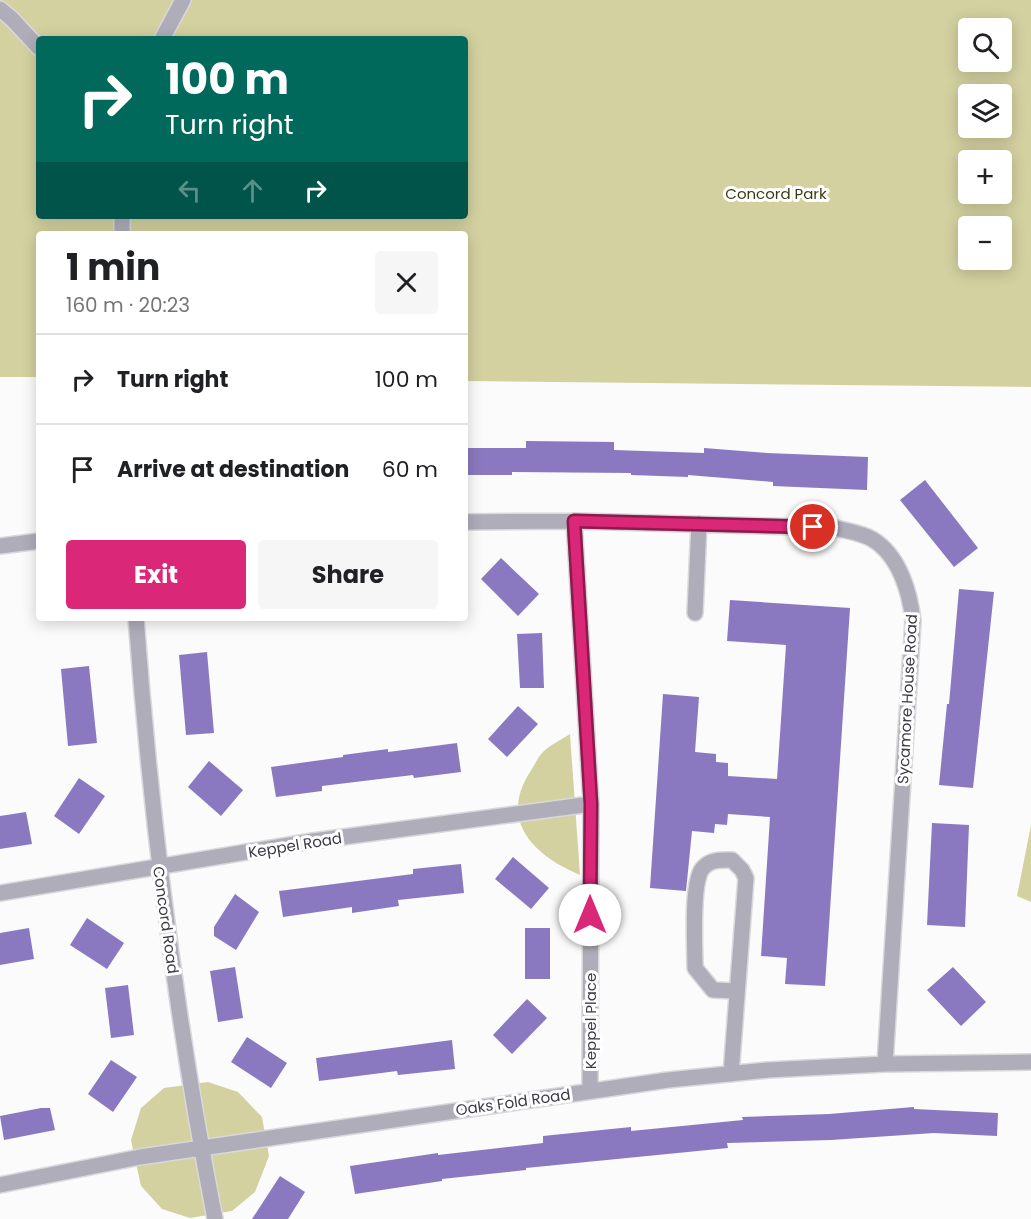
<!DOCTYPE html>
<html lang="en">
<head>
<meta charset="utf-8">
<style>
  body { margin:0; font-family:Poppins,sans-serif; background:#f6f6f6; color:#202124; height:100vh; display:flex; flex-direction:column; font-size:22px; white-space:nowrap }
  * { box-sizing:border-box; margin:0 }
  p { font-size:20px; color:#757577 }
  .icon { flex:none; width:33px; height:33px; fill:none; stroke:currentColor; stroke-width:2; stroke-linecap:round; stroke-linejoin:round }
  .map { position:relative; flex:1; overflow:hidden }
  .side { position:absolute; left:36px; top:231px; width:432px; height:390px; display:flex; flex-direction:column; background:#fff; border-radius:6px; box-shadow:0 3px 15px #0003 }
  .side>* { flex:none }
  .top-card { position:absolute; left:36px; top:36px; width:432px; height:183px; border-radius:6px; box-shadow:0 3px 15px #0003; background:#00695c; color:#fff; overflow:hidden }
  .controls { position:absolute; left:958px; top:18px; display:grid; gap:12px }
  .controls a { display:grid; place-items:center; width:54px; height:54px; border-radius:6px; background:#fff; box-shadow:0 3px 15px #0003; font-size:30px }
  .pin { position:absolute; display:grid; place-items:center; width:51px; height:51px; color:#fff; margin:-26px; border:3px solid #fff; border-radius:50%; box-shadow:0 2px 6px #0007 }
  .me { position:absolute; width:66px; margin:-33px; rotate:0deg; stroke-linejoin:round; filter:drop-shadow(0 0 4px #0008) }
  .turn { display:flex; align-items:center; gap:21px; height:126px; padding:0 30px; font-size:27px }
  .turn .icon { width:78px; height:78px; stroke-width:2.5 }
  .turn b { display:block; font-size:42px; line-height:51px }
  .lanes { display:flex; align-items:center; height:57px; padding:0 30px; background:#0003; justify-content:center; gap:30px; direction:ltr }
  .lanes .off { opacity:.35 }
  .round { display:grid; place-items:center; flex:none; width:63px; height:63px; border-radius:6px; background:#f6f6f6 }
  .headline { display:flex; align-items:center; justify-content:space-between; height:102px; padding:0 30px }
  h1 { font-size:36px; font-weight:700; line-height:45px }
  .cta { display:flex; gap:12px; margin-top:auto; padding:12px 30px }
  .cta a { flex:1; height:69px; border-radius:6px; background:#db2777; color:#fff; font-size:24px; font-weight:700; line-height:69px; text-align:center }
  .cta a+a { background:#f6f6f6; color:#202124 }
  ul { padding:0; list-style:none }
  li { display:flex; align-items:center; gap:18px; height:90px; padding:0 30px; border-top:2px solid #e0e0e0 }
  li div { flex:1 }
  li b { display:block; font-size:22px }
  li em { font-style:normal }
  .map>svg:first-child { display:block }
  .green { fill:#d3d1a0; fill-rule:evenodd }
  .building { fill:#8a79c0 }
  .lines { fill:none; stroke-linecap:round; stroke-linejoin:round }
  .minor-casing { stroke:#d9d8da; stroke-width:18 }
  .minor { stroke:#afadb9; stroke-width:15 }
  .route-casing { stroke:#8e194d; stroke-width:15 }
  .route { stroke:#db2777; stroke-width:10 }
  .labels { text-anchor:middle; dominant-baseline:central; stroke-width:6; stroke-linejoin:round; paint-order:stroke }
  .park-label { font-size:15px; fill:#3c3a15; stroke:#fff }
  .street-label { font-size:15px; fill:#3c3a45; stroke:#fff }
</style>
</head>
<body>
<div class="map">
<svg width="1031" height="1219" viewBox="0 0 1031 1219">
  <rect width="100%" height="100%" fill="#fbfbfb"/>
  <path class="green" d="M0,0H1031V387L465,381V234H39V377H0ZM969,28H1002V62H969ZM39,39H465V216H39ZM969,94H1002V128H969ZM969,160H1002V194H969ZM969,226H1002V260H969Z
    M570,734L580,875C535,856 498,822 530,772C534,766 538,757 543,752C550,745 561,740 570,734Z
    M1031,825V902L1017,896Z
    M208,1082L238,1092L262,1117L269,1156L255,1192L232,1211L190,1218L162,1209L141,1186L131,1140L141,1108L164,1088Z"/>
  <path class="building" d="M526,441L614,442V450L704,453V448L767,453L868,457L867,490L773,486V482L688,475V477L631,475V473L512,472V475H465V448H526Z
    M925,480L978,548L954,567L900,500Z
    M501,558L539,594L518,616L481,579Z
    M959,589L994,592L973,788L939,785L947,704H949Z
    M730,600L850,608L825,986L785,984L787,958L761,956L770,817L728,814L727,825L715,824L714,833L692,831L686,891L650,888L663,694L699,697L695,752L716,754V762L728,763V776L777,779L786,645L727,641Z
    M542,633L544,688H520L517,634Z
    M207,652L214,733L186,735L179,655Z
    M89,666L97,743L68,746L61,669Z
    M518,706L538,724L507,757L488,739Z
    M457,743L461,772L414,778L413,775L322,786V791L276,797L271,767L343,757V755L388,749V752Z
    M209,761L243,790L221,816L188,787Z
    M79,778L105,796L79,834L54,816Z
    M26,812L32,844L0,849V816Z
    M932,823L969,825L965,927L927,925Z
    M513,857L549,888L531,909L495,879Z
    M461,864L464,893L398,900L399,906L352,913V907L283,917L279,891L413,874V869Z
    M235,894L259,912L236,950L214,936V927Z
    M87,918L124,943L107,969L70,945Z
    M29,928L34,959L0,965V933Z
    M525,928H550V979H525Z
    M235,967L243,1018L218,1022L210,971Z
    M953,967L986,1002L961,1026L927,990Z
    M128,985L134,1035L111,1038L105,988Z
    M527,999L547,1018L512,1054L493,1035Z
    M247,1037L287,1063L271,1088L231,1062Z
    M452,1040L455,1069L398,1075L397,1071L319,1081L316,1058Z
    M111,1060L137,1077L113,1112L88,1094Z
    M914,1107V1109L998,1113L997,1136L934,1133L831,1140L727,1143L728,1148L526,1168V1170L442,1179V1181L355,1194L350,1166L438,1153V1155L543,1143V1136L631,1127V1131L743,1120L742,1117L829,1114Z
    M41,1108H50L55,1130L4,1140L0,1116Z
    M280,1176L305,1192L288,1219H252Z"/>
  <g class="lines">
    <defs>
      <path id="minor" d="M0,9L12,19L39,48
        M162,39L183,0
        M122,216V234
        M574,521L591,804L590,1090
        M465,522L574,521L836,528C847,531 862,533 872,539C899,555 910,592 913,621L885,1064
        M0,546L39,541
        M695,613L699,524
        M136,618C151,820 176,1020 215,1219
        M0,893L313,841L591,804
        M731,1074L746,878L742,870L732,860C721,860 710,859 702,869C691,885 695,947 695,968L713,990L737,991
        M0,1185L140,1157L668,1080L768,1070L885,1064L1031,1062"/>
    </defs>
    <use href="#minor" class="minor-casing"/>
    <use href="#minor" class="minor"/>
  </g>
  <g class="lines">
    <defs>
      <path id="route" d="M590,915L591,804L574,521L813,527"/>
    </defs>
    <use href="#route" class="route-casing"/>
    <use href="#route" class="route"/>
  </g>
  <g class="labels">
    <g class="park-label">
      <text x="776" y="193">Concord Park</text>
    </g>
    <g class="street-label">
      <text transform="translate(907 699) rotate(-87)">Sycamore House Road</text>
      <text transform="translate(295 845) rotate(-9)">Keppel Road</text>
      <text transform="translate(166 920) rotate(82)">Concord Road</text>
      <text transform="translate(590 1021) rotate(-90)">Keppel Place</text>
      <text transform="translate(513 1102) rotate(-8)">Oaks Fold Road</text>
    </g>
  </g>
</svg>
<div class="controls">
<a><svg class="icon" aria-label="search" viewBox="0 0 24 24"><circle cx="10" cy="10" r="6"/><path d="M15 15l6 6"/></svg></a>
<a><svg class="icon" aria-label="layers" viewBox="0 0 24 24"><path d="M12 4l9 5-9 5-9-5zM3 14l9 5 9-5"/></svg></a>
<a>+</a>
<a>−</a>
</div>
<div class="pin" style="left:813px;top:527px;background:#d93025"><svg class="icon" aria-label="arrive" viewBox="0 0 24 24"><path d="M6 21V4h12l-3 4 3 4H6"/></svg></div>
<svg class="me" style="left:590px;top:915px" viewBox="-20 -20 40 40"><circle r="19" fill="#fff"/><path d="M0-13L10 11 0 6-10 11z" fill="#db2777"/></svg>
<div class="top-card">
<div class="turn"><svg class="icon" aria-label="right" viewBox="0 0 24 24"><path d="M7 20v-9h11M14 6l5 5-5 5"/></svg><div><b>100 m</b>Turn right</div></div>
<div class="lanes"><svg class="icon off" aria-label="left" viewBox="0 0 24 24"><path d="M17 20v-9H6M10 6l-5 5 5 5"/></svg><svg class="icon off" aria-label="ahead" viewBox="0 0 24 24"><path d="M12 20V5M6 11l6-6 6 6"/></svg><svg class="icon" aria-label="right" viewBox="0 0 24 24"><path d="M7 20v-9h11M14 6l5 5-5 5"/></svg></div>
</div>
<section class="side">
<div class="headline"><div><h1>1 min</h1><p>160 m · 20:23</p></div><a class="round"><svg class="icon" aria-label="close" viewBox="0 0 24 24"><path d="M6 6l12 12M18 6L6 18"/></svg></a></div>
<ul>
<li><svg class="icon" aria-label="right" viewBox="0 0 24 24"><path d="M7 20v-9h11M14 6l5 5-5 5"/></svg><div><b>Turn right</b></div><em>100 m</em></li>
<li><svg class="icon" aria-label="arrive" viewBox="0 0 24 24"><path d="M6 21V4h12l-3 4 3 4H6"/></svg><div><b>Arrive at destination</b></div><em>60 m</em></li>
</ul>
<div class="cta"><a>Exit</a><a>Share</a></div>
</section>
</div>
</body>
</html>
